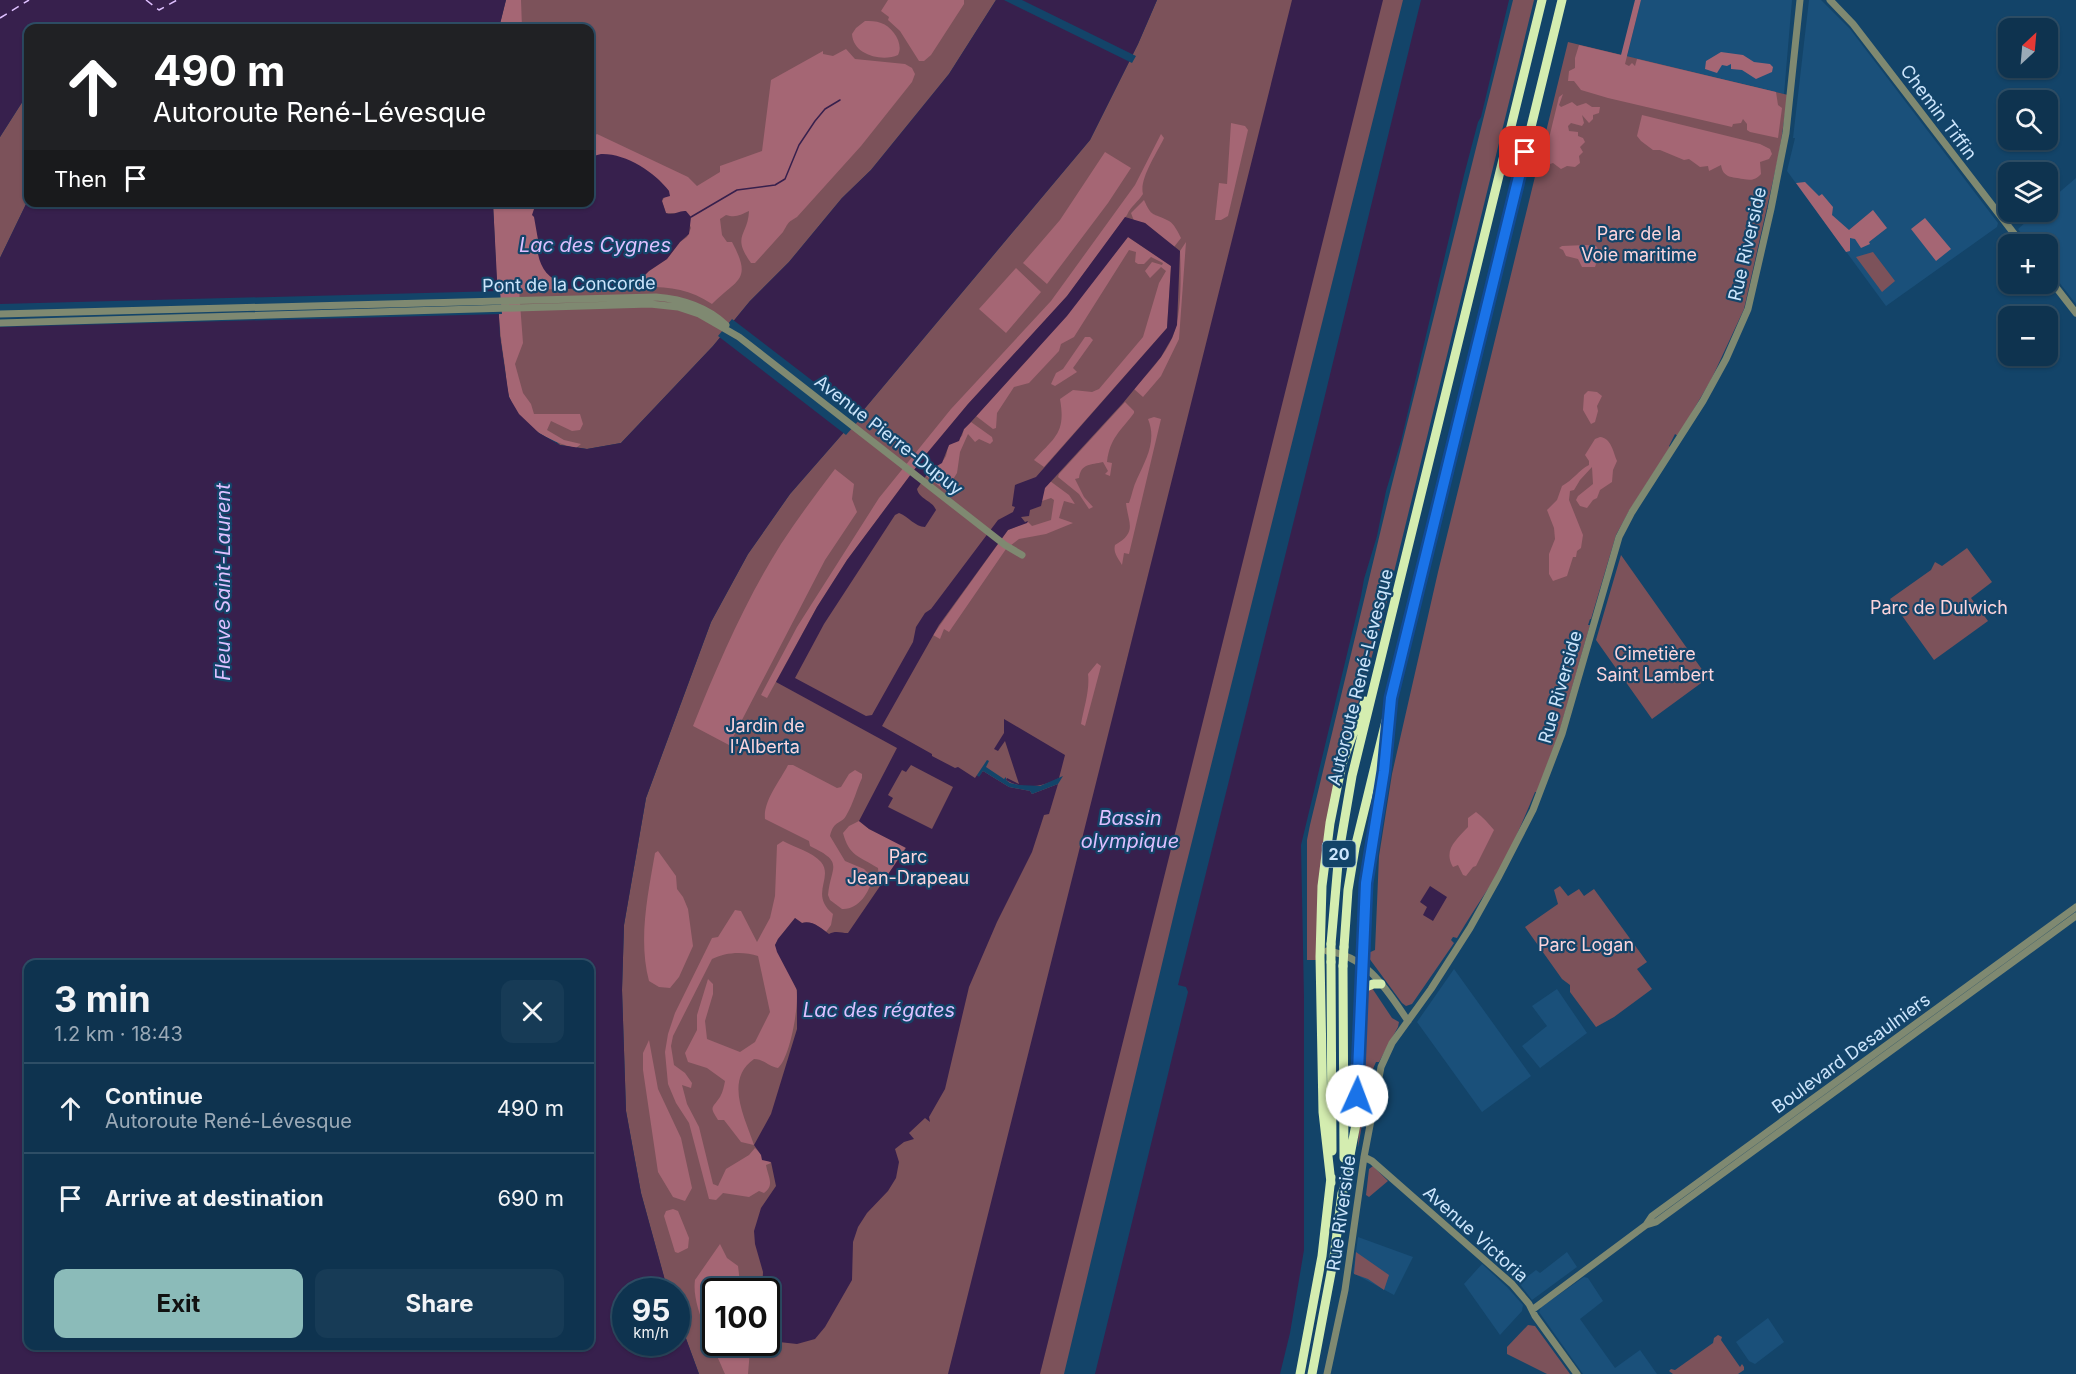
<!DOCTYPE html>
<html lang="en">
<head>
<meta charset="utf-8">
<style>
  body { margin:0; font-family:Inter,sans-serif; background:#173b56; color:#f1f3f6; height:100vh; display:flex; flex-direction:column; font-size:22px; white-space:nowrap }
  * { box-sizing:border-box; margin:0 }
  p { font-size:20px; color:#9baab7 }
  .icon { flex:none; width:33px; height:33px; fill:none; stroke:currentColor; stroke-width:2; stroke-linecap:round; stroke-linejoin:round }
  .map { position:relative; flex:1; overflow:hidden }
  .panel { position:absolute; left:24px; top:960px; width:570px; height:390px; display:flex; flex-direction:column; background:#0e334f; border-radius:12px; box-shadow:0 2px 4px #0004,0 0 0 2px #2e4e66 }
  .panel>* { flex:none }
  .guide { position:absolute; left:24px; top:24px; width:570px; height:183px; border-radius:12px; box-shadow:0 2px 4px #0004,0 0 0 2px #2e4e66; background:#202124; color:#fff; overflow:hidden }
  .needle { width:39px; rotate:26deg }
  .buttons { position:absolute; left:1998px; top:18px; display:grid; gap:12px }
  .buttons a { display:grid; place-items:center; width:60px; height:60px; border-radius:12px; background:#0e334f; box-shadow:0 2px 4px #0004,0 0 0 2px #2e4e66; font-size:30px }
  .speed { position:absolute; left:612px; top:1278px; display:flex; gap:12px; font-size:30px; font-weight:700; text-align:center }
  .speed>* { display:grid; place-content:center; width:78px; height:78px; border-radius:50%; background:#0e334f; box-shadow:0 2px 4px #0004,0 0 0 2px #2e4e66; line-height:1 }
  .speed small { font-size:15px; font-weight:400 }
  .speed .limit { border:3px solid #111; border-radius:9px; background:#fff; color:#111 }
  .pin { position:absolute; display:grid; place-items:center; width:51px; height:51px; color:#fff; margin:-26px; border-radius:12px; box-shadow:0 3px 9px #0006 }
  .me { position:absolute; width:66px; margin:-33px; rotate:2deg; stroke-linejoin:round; filter:drop-shadow(0 0 4px #0008) }
  .turn { display:flex; align-items:center; gap:21px; height:126px; padding:0 30px; font-size:27px }
  .turn .icon { width:78px; height:78px; stroke-width:2.5 }
  .turn b { display:block; font-size:42px; line-height:51px }
  .then { display:flex; align-items:center; height:57px; padding:0 30px; background:#0003; gap:12px; font-size:22px }
  .round { display:grid; place-items:center; flex:none; width:63px; height:63px; border-radius:12px; background:#173b56 }
  .head { display:flex; align-items:center; justify-content:space-between; height:102px; padding:0 30px }
  h1 { font-size:36px; font-weight:700; line-height:45px }
  .action { display:flex; gap:12px; margin-top:auto; padding:12px 30px }
  .action a { flex:1; height:69px; border-radius:12px; background:#8bbbb9; color:#111; font-size:24px; font-weight:700; line-height:69px; text-align:center }
  .action a+a { background:#173b56; color:#f1f3f6 }
  ul { padding:0; list-style:none }
  li { display:flex; align-items:center; gap:18px; height:90px; padding:0 30px; border-top:2px solid #2e4e66 }
  li div { flex:1 }
  li b { display:block; font-size:22px }
  li em { font-style:normal }
  .map>svg:first-child { display:block }
  .built { fill:#1a507a }
  .green { fill:#7c525a; fill-rule:evenodd }
  .forest { fill:#a56674 }
  .water { fill:#37204d; fill-rule:evenodd }
  .pier { fill:#134469 }
  .lines { fill:none; stroke-linecap:round; stroke-linejoin:round }
  .stream { stroke:#37204d; stroke-width:1.5 }
  .ferry { stroke:#dec0ff; stroke-width:1.5; stroke-dasharray:8 6; stroke-linecap:butt }
  .minor { stroke:#7f8971; stroke-width:7 }
  .highway { stroke:#d4edb0; stroke-width:9 }
  .highway-bridge { stroke:#d4edb0; stroke-width:9 }
  .route-casing { stroke:#114b97; stroke-width:15 }
  .route { stroke:#1a73e8; stroke-width:10 }
  .labels { text-anchor:middle; dominant-baseline:central; stroke-width:4.5; stroke-linejoin:round; paint-order:stroke }
  .shield { fill:#134469; stroke:#94b5d0; stroke-width:1.5 }
  .shield-label { font-size:16px; font-weight:bold; fill:#cce5fc }
  .street-label { font-size:18px; fill:#cce5fc; stroke:#134469 }
  .park-label { font-size:18px; fill:#fdd5dc; stroke:#134469 }
  .water-label { font-size:20px; font-style:italic; fill:#dec0ff; stroke:#134469 }
</style>
</head>
<body>
<div class="map">
<svg width="2076" height="1374" viewBox="0 0 2076 1374">
  <rect width="100%" height="100%" fill="#134469"/>
  <path class="built" d="M1641,0H1792L1784,94L1627,57Z
    M1809,0H1821L1850,29L1998,223L1997,227L1886,306L1787,171L1795,138H1793Z
    M2076,178V304L2048,268V244H2029L2018,229L2037,212H2048V202Z
    M1454,969L1531,1076L1482,1112L1417,1022Z
    M1557,989L1587,1033L1540,1068L1522,1046L1547,1026L1532,1006Z
    M1358,1237L1413,1257L1394,1295L1353,1273Z
    M1567,1252L1577,1267L1532,1300L1519,1283L1536,1270L1540,1273Z
    M1482,1264L1507,1287L1523,1305L1522,1311L1500,1335L1464,1284Z
    M1584,1277L1588,1278L1603,1301L1580,1319L1615,1368L1640,1350L1657,1374H1583L1539,1312L1541,1307Z
    M1768,1318L1784,1342L1755,1364L1749,1361L1736,1342Z"/>
  <path class="green" d="M506,0H996L949,74L871,170L842,198L789,262L750,301L713,346L621,443L587,449L560,445L509,397L500,336L493,203L590,202V28H499Z
    M1157,0H1403L1178,897L1064,1374H699L677,1314L676,1292H668L641,1193L626,1111L622,990L624,925L646,798L711,622L748,554L790,494L866,407L1090,140L1138,44ZM716,1292H766V1342H716Z
    M1513,0H1534L1381,625L1336,779L1317,960H1307V840L1310,825L1388,500Z
    M1568,42L1788,95L1779,154L1744,309L1711,380L1678,436L1675,434L1669,446L1670,447L1629,511L1616,535L1591,619H1590L1588,625H1590L1559,733L1537,792H1535C1523,821 1509,855 1492,883C1480,901 1468,919 1457,938L1453,937L1451,940L1454,943L1412,1004L1406,1006L1402,1003L1366,954L1375,950L1379,856L1392,774L1438,572Z
    M28,93V200L0,258V137Z
    M1873,252L1895,281L1882,292L1856,257Z
    M1967,548L1992,582L1971,598L1988,621L1934,660L1890,599L1931,570L1935,562L1942,566Z
    M1621,555L1708,678L1652,719L1596,640Z
    M1560,886L1568,896L1579,889L1584,896L1594,889L1647,962L1637,969L1652,989L1614,1017L1596,1027L1570,992V985L1562,979L1525,927L1558,904L1554,890Z
    M1372,988L1392,1018L1399,1022L1398,1027L1379,1062H1376L1372,1071L1358,1147L1363,999L1366,991Z
    M1373,1166L1388,1181L1369,1197L1366,1195L1369,1169Z
    M1356,1252L1389,1275L1384,1290L1368,1279L1354,1274Z
    M1528,1325L1535,1326L1570,1374H1547L1507,1354V1347Z
    M1718,1335L1722,1337L1721,1340L1740,1367L1742,1364L1744,1367V1370L1738,1374H1673L1669,1371L1671,1369L1675,1370L1713,1343L1714,1338Z"/>
  <path class="forest" d="M506,0H521L522,28H499Z
    M888,0H964V4L931,55L924,61H919L900,31L888,20L889,17L881,11Z
    M1635,0H1641L1625,64L1629,66L1632,63L1635,66L1637,59L1776,92L1778,105L1782,108L1778,138L1750,132L1747,130V124L1743,119L1741,123L1733,124L1732,127L1608,98L1581,90L1574,81H1568L1569,71L1575,68V58L1579,45L1621,55Z
    M865,21C870,21 876,21 881,23C893,27 904,44 898,55C882,62 853,55 852,34L856,28Z
    M846,49L855,59L905,64L912,68L915,74L912,82L861,146L797,217C787,223 789,222 783,232L755,263H751C731,235 748,236 749,211C740,215 736,218 726,215L720,219L722,235L727,242H732C753,281 737,279 712,304C687,287 662,286 633,287L649,271L667,259L680,242L687,237L691,228L689,223L679,213H666L662,201L669,191L658,179L645,170L590,157V139L597,134L688,177L697,186L720,172V166L762,151L771,80L823,51V54L833,56Z
    M1721,52L1743,55L1754,62L1770,64L1773,67L1772,72L1756,79L1742,70L1731,69V64L1727,66L1722,65L1717,73L1705,69L1706,61Z
    M1563,94L1559,105L1561,107L1572,102L1577,106L1586,103L1592,107H1600L1599,113L1593,115V119L1589,123L1582,115L1584,123L1582,126L1571,123L1568,126L1569,131L1578,132V136L1583,138L1585,142L1580,147L1583,152L1579,156L1580,163L1575,167L1567,166L1561,169L1553,163L1547,165L1543,163L1559,97Z
    M1642,115L1760,144L1770,149L1772,154L1769,159L1760,162L1761,174C1755,181 1750,180 1743,179C1732,177 1723,178 1721,165L1709,171L1708,166L1700,167L1689,159L1684,160L1660,150H1653L1641,141L1637,136Z
    M1231,123L1245,126L1248,130L1228,216L1221,220H1215L1219,183L1227,184Z
    M1161,134L1164,138C1157,153 1139,179 1143,194C1138,202 1131,206 1127,215L1067,296L968,404L923,458L847,560L817,607L767,698L761,695L797,627L879,498L951,409L1051,301L1135,185Z
    M1105,152L1131,168L1108,203L1047,284L1023,263L1060,220Z
    M1805,182L1819,196L1822,194L1833,207L1832,215L1849,230L1873,210L1887,228L1869,242L1870,244L1861,248L1855,239L1850,238V251L1846,252L1796,183Z
    M1144,200C1152,218 1152,212 1169,221C1174,224 1178,232 1181,238L1174,247L1145,223L1134,221L1131,213Z
    M493,203H536L534,205L540,251L539,254L563,283V289L519,290L523,343L515,364L523,393L531,404L534,414H580L583,424L580,430L572,431L551,421L547,430L564,440L581,444L576,448C549,442 518,425 509,396C506,385 506,371 504,360C496,308 496,255 493,203Z
    M1925,218L1951,249L1936,261L1911,229Z
    M1128,237L1171,266L1167,328L1044,467L1034,460C1055,437 1066,433 1060,399L1073,390L1092,392L1099,389L1143,337L1159,283L1166,271L1161,267L1150,278L1145,271L1152,262L1162,265L1163,263L1151,257L1144,264H1138L1135,262L1136,252L1129,250L1074,337L1061,344L1059,351L1029,383L1014,387L997,413L996,428L993,429L976,416L1031,356Z
    M1186,242L1179,339L1161,376L1143,397L1134,389C1148,373 1165,356 1173,336C1182,313 1181,275 1180,251Z
    M1586,245L1596,246L1599,250V254L1593,258L1596,264L1595,267H1582L1578,259L1566,256L1563,250L1559,248L1562,246Z
    M1016,268L1041,292L1006,333L979,309Z
    M1085,337H1090L1093,340L1073,368L1077,372L1055,386L1051,384L1056,373L1063,369Z
    M1588,391L1597,392L1602,396L1597,406L1598,411L1595,422L1591,424L1583,410L1584,395Z
    M1125,402L1134,411V413C1121,431 1110,437 1107,462L1112,463L1110,476L1105,474L1108,471L1103,462C1091,465 1081,463 1079,478L1075,479L1084,497L1093,507L1089,509L1079,494L1058,477L1059,474Z
    M1154,417L1161,419L1129,554L1124,553L1122,565C1118,558 1113,553 1115,545C1138,532 1128,523 1126,503H1129C1132,495 1133,487 1137,479C1146,459 1157,441 1148,419Z
    M971,422L992,437L993,441L990,444L979,439L975,442L968,434L960,452L957,473L946,491L926,476C931,468 942,465 946,456C947,453 947,449 949,445L962,436L964,429Z
    M1600,437C1611,438 1613,451 1617,461L1613,470L1612,482L1600,490L1597,498L1593,500L1587,508L1580,506L1576,500L1578,496L1593,484L1592,467L1580,480L1574,490L1570,491L1569,500L1583,535L1581,548L1577,551L1576,557H1573L1567,576L1553,581L1549,574V554L1555,539L1554,528L1547,510L1557,500L1562,486C1573,480 1579,470 1589,465V461L1585,455L1595,439Z
    M835,469L854,484L852,499L857,512L825,560L729,745L693,726C718,664 745,601 781,544C798,518 816,494 835,469Z
    M1050,481L1069,495L1075,504L1064,501L1059,518L1073,523L1046,534L1019,539L1006,549L949,632L944,629L940,639L933,635L1008,530L1028,522L1032,526L1051,520L1054,500L1051,498L1042,501L1044,488Z
    M1097,663L1101,666L1085,726L1081,724C1084,707 1090,690 1088,674Z
    M788,765H793L837,788L841,787L849,774L855,770L862,774V778C857,789 853,804 847,814C842,825 834,819 830,836L845,861L864,869L873,878C869,892 859,910 842,909L830,900L828,895C831,865 845,863 810,846L809,841L765,819C763,801 780,781 788,765Z
    M1476,812C1483,817 1488,823 1494,830L1476,866L1473,867L1466,876L1463,875L1458,865L1453,867C1443,850 1456,840 1468,827V818Z
    M859,821L869,829L906,847L883,882L879,878L878,868C859,856 849,856 843,833L849,826Z
    M783,841C794,847 812,852 821,862C834,878 809,894 833,914L831,925L826,932C818,926 812,921 802,923L795,918L778,939L775,945C782,959 792,973 796,988C800,1003 790,1058 778,1068C769,1067 764,1059 754,1059C724,1080 745,1118 754,1145L741,1142L724,1120H718C709,1106 712,1109 720,1097C723,1092 724,1086 725,1081L707,1068L688,1062L685,1053L697,1030V1015L708,979L713,984V994L705,1021L707,1039L740,1052L755,1042L770,1012L758,956C744,951 725,952 712,959L673,1036L671,1046L674,1065L685,1073L692,1083L691,1088L682,1085L687,1104L699,1127L713,1184L718,1186L726,1169L749,1155L755,1148L771,1163L766,1165C768,1177 775,1185 764,1193L759,1191L749,1197L723,1193L716,1200L709,1199L689,1123L676,1103L668,1084L665,1052L668,1034L675,1013L712,938L718,937L735,910L741,911L757,942L770,918L775,896L777,845Z
    M658,851L676,876L677,889L683,897L688,909L693,946L679,977L670,988L659,987L649,981C638,940 648,894 655,853Z
    M649,1040L658,1089L681,1138L692,1188L685,1201L673,1197L658,1172L643,1070V1053Z
    M673,1209L678,1211L689,1238L688,1248L678,1253L675,1252L664,1216L666,1211Z
    M720,1244L727,1258L738,1266L741,1291L716,1292V1342C724,1342 741,1346 748,1344L750,1350L748,1374H725C715,1349 691,1307 695,1280Z"/>
  <path class="water" d="M0,0H506L499,28H28V93L0,137Z
    M996,0H1157L1138,44L1090,140L866,407L790,494L748,554L711,622L646,798L624,925L622,990L626,1111L641,1193L668,1291L626,1292V1342H676L677,1314L699,1374H0V258L28,200V202L493,203L500,336L509,397L519,414L539,433L560,445L587,449L621,443L713,346L750,301L789,262L842,198L871,170L949,74ZM28,964H590V1346H28Z
    M1292,0H1383L1040,1374H948Z
    M1421,0H1509L1481,117L1478,122L1464,175L1401,441L1386,491L1377,536L1364,579L1361,596L1301,845L1304,998V1250L1290,1333L1280,1374H1095L1188,992L1186,987L1178,985L1319,420Z
    M601,154C625,153 655,172 669,191L670,196L663,198L662,201L666,213C674,216 679,210 686,211L691,217L689,234L680,242L667,259L649,271L633,287L563,289V283C549,279 541,269 538,254L540,251L534,217L532,215L536,203L590,202V157Z
    M1125,217L1145,223L1180,251L1177,325L1172,338L1161,357L1123,403L1045,488L1041,506L1030,510L1029,516L1021,517L1025,522L1028,521L1027,523L1008,530L939,625L882,726L932,754V756L955,768L958,767L975,778L977,775L979,776L983,771L1009,787L1030,791L1032,794L1058,784L1049,814L1044,815L1032,852L997,922L969,987L945,1089L929,1117L930,1122L925,1118L909,1133L914,1139L904,1142L895,1149L899,1162L896,1178L888,1191L867,1213L858,1227L853,1242L852,1280L825,1327L815,1339L797,1344L779,1342L767,1333L766,1292L762,1291L763,1272L755,1244L754,1231L761,1208L776,1186L771,1162L762,1160L761,1155L754,1145L771,1114L797,1029V990L777,952L775,945L778,939L795,918L802,923C812,920 821,928 829,934C836,930 841,933 848,933L906,848L869,829L859,821L897,748L776,682L817,607L847,560L923,458L968,404L1067,296ZM1128,237L1171,266L1167,328L1036,477L1015,485L1012,506L1015,507L1013,512L998,520L931,609L925,613L916,627L913,642L872,715L866,716L795,678L824,624L895,515L899,513C908,516 915,527 925,527L936,510C933,501 919,499 917,489L930,470L942,463L949,445L959,441L964,429L971,422L1067,316ZM911,765L953,787L932,829L888,807L893,798L888,795L902,770L906,772Z
    M1004,719L1065,755L1059,778C1044,787 1022,790 1006,780L1007,778L1019,784L1005,741L998,751L994,749L1004,733Z
    M1430,886L1447,897L1433,921L1423,915L1427,907L1420,902Z"/>
  <path class="pier" d="M1004,0H1022L1136,56L1132,63Z
    M500,291L502,314L0,327V304Z
    M732,319L861,418L846,435L718,336Z
    M987,760L989,761L986,767L1004,779L1006,777V780L1010,783L1019,785L1040,786L1063,776L1058,784L1032,794L1030,791L1009,787L983,771L979,777L977,775Z"/>
  <g class="lines">
    <path class="stream" d="M691,217L737,190L775,185L785,179L799,145L815,121L825,109L840,100
      M744,1350L755,1342"/>
    <path class="ferry" d="M146,0L159,10L177,0
      M0,18L29,0"/>
    <path class="minor" d="M1830,0L1853,24L2022,244
      M2048,277L2076,313
      M0,314L656,297C682,299 707,307 726,325
      M0,323L650,304L678,307L699,314L739,337L1005,545L1022,555
      M1327,951C1367,956 1387,990 1408,1021
      M1364,1157L1372,1161L1512,1284L1529,1304L1535,1316L1577,1374
      M1646,1225L1652,1216L2076,907
      M1532,1310L1646,1225L1656,1222L2076,916
      M1327,1374L1345,1290L1364,1157L1381,1067L1392,1043L1431,989L1470,928L1499,876L1533,810L1562,734L1619,537L1632,512L1703,401L1726,359L1748,309L1771,209L1786,133L1800,0"/>
    <path class="highway" d="M1331,944L1339,852L1352,776L1542,0
      M1344,947L1348,890L1355,848L1562,0
      M1331,962L1332,1151
      M1343,966L1344,1158
      M1361,989L1373,984H1381
      M1331,1183L1323,1112L1320,957L1322,886L1330,823L1338,783L1343,761L1365,701
      M1342,1197L1356,1124L1366,883L1384,771L1388,732
      M1300,1374L1322,1256L1331,1177
      M1312,1374L1334,1257L1342,1193"/>
    <path class="highway-bridge" d="M1331,944V962
      M1343,966L1344,947"/>
  </g>
  <g class="lines">
    <defs>
      <path id="route" d="M1357,1096L1366,883L1384,771L1391,698L1525,152"/>
    </defs>
    <use href="#route" class="route-casing"/>
    <use href="#route" class="route"/>
  </g>
  <g class="labels">
    <rect class="shield" x="1322.5" y="841" width="33" height="26" rx="4.5"/>
    <g class="shield-label">
      <text x="1339" y="854">20</text>
    </g>
    <g class="street-label">
      <text transform="translate(1939 112) rotate(53)">Chemin Tiffin</text>
      <text transform="translate(1747 244) rotate(-77)">Rue Riverside</text>
      <text transform="translate(569 284) rotate(-1)">Pont de la Concorde</text>
      <text transform="translate(889 435) rotate(38)">Avenue Pierre-Dupuy</text>
      <text transform="translate(1360 677) rotate(-76)">Autoroute René-Lévesque</text>
      <text transform="translate(1560 687) rotate(-74)">Rue Riverside</text>
      <text transform="translate(1851 1053) rotate(-36)">Boulevard Desaulniers</text>
      <text transform="translate(1341 1213) rotate(-82)">Rue Riverside</text>
      <text transform="translate(1476 1234) rotate(42)">Avenue Victoria</text>
    </g>
    <g class="park-label">
      <text x="1639" y="233">Parc de la<tspan x="1639" dy="21">Voie maritime</tspan></text>
      <text x="1939" y="607">Parc de Dulwich</text>
      <text x="1655" y="653">Cimetière<tspan x="1655" dy="21">Saint Lambert</tspan></text>
      <text x="765" y="725">Jardin de<tspan x="765" dy="21">l'Alberta</tspan></text>
      <text x="908" y="856">Parc<tspan x="908" dy="21">Jean-Drapeau</tspan></text>
      <text x="1586" y="944">Parc Logan</text>
    </g>
    <g class="water-label">
      <text x="595" y="245">Lac des Cygnes</text>
      <text transform="translate(223 582) rotate(-90)">Fleuve Saint-Laurent</text>
      <text x="1130" y="818">Bassin<tspan x="1130" dy="23">olympique</tspan></text>
      <text x="879" y="1010">Lac des régates</text>
    </g>
  </g>
</svg>
<div class="buttons">
<a><svg class="needle" viewBox="-14 -14 28 28"><path d="M0-13l5 13h-10z" fill="#e53935"/><path d="M0 13l5-13h-10z" fill="#9baab7"/></svg></a>
<a><svg class="icon" aria-label="search" viewBox="0 0 24 24"><circle cx="10" cy="10" r="6"/><path d="M15 15l6 6"/></svg></a>
<a><svg class="icon" aria-label="layers" viewBox="0 0 24 24"><path d="M12 4l9 5-9 5-9-5zM3 14l9 5 9-5"/></svg></a>
<a>+</a>
<a>−</a>
</div>
<div class="speed"><div>95<small>km/h</small></div><div class="limit">100</div></div>
<div class="pin" style="left:1525px;top:152px;background:#d93025"><svg class="icon" aria-label="arrive" viewBox="0 0 24 24"><path d="M6 21V4h12l-3 4 3 4H6"/></svg></div>
<svg class="me" style="left:1357px;top:1096px" viewBox="-20 -20 40 40"><circle r="19" fill="#fff"/><path d="M0-13L10 11 0 6-10 11z" fill="#1a73e8"/></svg>
<div class="guide">
<div class="turn"><svg class="icon" aria-label="ahead" viewBox="0 0 24 24"><path d="M12 20V5M6 11l6-6 6 6"/></svg><div><b>490 m</b>Autoroute René-Lévesque</div></div>
<div class="then">Then<svg class="icon" aria-label="arrive" viewBox="0 0 24 24"><path d="M6 21V4h12l-3 4 3 4H6"/></svg></div>
</div>
<section class="panel">
<div class="head"><div><h1>3 min</h1><p>1.2 km · 18:43</p></div><a class="round"><svg class="icon" aria-label="close" viewBox="0 0 24 24"><path d="M6 6l12 12M18 6L6 18"/></svg></a></div>
<ul>
<li><svg class="icon" aria-label="ahead" viewBox="0 0 24 24"><path d="M12 20V5M6 11l6-6 6 6"/></svg><div><b>Continue</b><p>Autoroute René-Lévesque</p></div><em>490 m</em></li>
<li><svg class="icon" aria-label="arrive" viewBox="0 0 24 24"><path d="M6 21V4h12l-3 4 3 4H6"/></svg><div><b>Arrive at destination</b></div><em>690 m</em></li>
</ul>
<div class="action"><a>Exit</a><a>Share</a></div>
</section>
</div>
</body>
</html>
